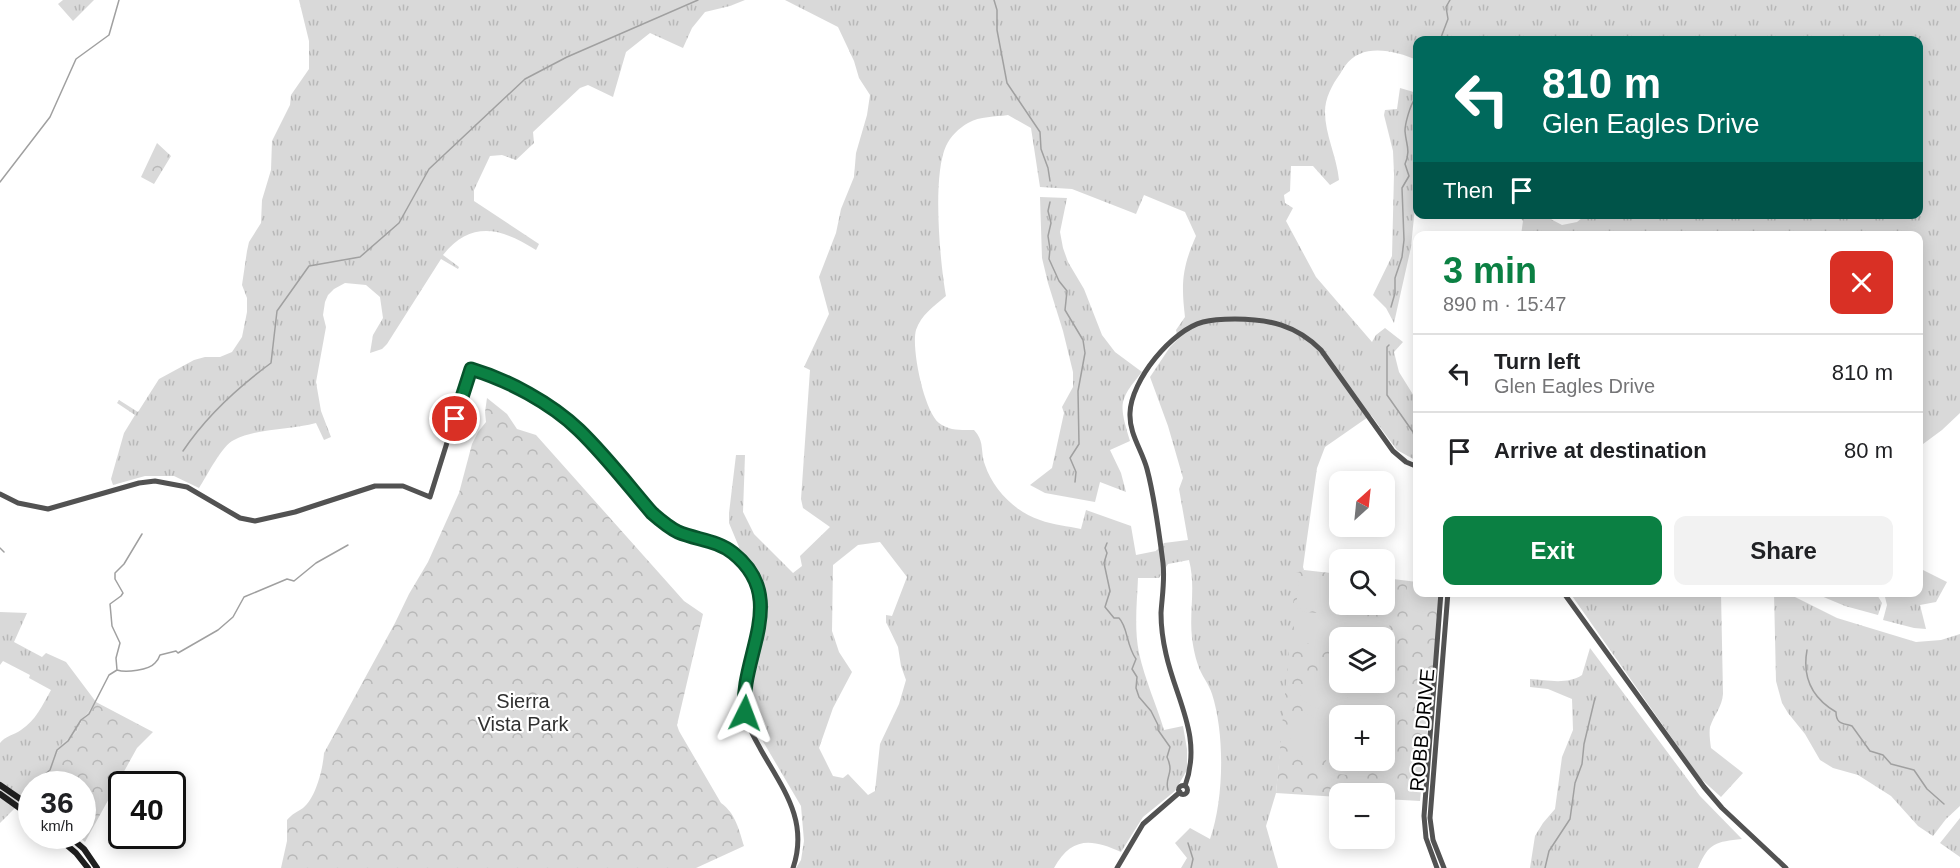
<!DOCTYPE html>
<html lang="en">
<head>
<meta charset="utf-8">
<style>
  body { margin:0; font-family:Arial,sans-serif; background:#f2f2f2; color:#202124; height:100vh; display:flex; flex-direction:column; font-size:22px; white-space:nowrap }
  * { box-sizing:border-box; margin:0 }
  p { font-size:20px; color:#757577 }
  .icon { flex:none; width:33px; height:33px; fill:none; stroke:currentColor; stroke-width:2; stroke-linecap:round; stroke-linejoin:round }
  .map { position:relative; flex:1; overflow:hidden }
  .details { position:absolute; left:1413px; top:231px; width:510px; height:366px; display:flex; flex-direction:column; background:#fff; border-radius:12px; box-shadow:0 3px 15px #0003 }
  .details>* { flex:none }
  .hud { position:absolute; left:1413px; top:36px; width:510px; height:183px; border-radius:12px; box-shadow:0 3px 15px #0003; background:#00695c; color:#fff; overflow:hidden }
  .needle { width:39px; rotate:27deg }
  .controls { position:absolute; left:1329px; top:471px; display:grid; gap:12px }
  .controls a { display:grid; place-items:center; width:66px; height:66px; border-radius:12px; background:#fff; box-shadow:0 3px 15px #0003; font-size:30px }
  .speed { position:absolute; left:18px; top:771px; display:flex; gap:12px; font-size:30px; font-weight:700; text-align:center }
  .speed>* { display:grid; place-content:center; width:78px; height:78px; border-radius:50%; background:#fff; box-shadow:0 3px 15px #0003; line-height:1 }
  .speed small { font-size:15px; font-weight:400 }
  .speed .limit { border:3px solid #111; border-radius:9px; background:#fff; color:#111 }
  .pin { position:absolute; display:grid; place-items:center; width:51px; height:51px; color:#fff; margin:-26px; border:3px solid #fff; border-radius:50%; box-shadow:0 2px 6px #0007 }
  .me { position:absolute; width:66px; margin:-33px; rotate:3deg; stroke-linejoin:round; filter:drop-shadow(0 0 4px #0008) }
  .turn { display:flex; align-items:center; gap:21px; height:126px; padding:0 30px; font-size:27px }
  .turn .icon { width:78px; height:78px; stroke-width:2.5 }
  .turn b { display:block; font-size:42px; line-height:51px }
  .then { display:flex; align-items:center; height:57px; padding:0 30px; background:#0003; gap:12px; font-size:22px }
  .round { display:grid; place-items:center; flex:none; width:63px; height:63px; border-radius:12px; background:#f2f2f2 }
  .head { display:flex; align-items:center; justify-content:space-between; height:102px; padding:0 30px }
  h1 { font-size:36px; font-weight:700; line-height:45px; color:#0b8043 }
  .primary-button { display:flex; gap:12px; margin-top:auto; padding:12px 30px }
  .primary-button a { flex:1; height:69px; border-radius:12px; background:#0b8043; color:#fff; font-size:24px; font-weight:700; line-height:69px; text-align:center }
  .primary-button a+a { background:#f2f2f2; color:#202124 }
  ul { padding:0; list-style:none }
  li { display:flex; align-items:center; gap:18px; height:78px; padding:0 30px; border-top:2px solid #e0e0e0 }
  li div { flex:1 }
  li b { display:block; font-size:22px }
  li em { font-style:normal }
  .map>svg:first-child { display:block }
  .grass { fill:url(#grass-tufts); fill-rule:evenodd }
  .park { fill:url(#park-crowns); fill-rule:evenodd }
  .pitch { fill:#d9d9d9 }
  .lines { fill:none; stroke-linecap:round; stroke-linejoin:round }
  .stream { stroke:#a0a0a0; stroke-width:1.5 }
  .tertiary { stroke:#525252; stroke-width:5 }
  .secondary { stroke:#1f1f1f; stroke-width:6 }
  .route-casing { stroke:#07532c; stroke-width:15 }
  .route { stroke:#0b8043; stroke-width:10 }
  .labels { text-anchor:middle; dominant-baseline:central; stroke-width:4.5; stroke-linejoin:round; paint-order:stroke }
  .park-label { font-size:20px; fill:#303030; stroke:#fff }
  .street-label { font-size:20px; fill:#000; stroke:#fff }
</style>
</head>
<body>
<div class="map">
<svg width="1960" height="868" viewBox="0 0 1960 868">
  <defs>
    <pattern id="grass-tufts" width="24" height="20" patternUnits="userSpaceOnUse" patternTransform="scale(1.5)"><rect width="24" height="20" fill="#d9d9d9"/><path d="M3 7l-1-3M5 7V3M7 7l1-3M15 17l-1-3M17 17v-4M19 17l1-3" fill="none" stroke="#b8b8b8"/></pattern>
    <pattern id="park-crowns" width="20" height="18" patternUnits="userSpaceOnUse" patternTransform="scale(1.5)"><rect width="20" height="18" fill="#d9d9d9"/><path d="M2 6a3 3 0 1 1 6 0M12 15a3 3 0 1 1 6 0" fill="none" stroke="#b8b8b8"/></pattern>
  </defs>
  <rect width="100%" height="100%" fill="#fff"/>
  <path class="grass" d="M63,0H94L73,21L58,4Z
    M299,0H745L730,6L705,12L692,28L683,48L650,33L626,52L613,97L588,85L580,88L533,132L534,143L516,160L502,155L490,156L474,190V201L539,244L536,250C502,228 471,220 443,255L459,267L458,269L441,259L387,344L382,349L370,353L373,335L383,318L380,297L366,285L345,283L334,289L328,295L325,302L323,315L326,327L316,382L321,411L331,437L324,440L316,423C291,430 257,428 234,440C222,445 207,476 199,488L174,476H145L113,485L111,479L124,433L135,415L117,403L119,400L138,412L159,379L194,360L205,357H220L232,352L242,337L247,312V298L242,285L247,251L249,242L261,223L262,200L271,170L272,141L290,105L291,95L309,69V41Z
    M785,0H1960V413L1942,430L1919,447L1918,236L1521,235L1523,221L1518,215H1543L1562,225L1577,222L1587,214H1918V40H1716L1717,36L1715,40H1418L1417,60C1395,51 1362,42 1345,66C1343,68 1342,71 1340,74C1332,85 1325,98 1325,112C1325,135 1337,157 1339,180L1330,185L1313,166H1291L1290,191L1284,195L1285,203L1293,208L1286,221L1316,277L1372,342L1376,335L1385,328L1403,342L1394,352L1399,372L1417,401V461L1397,450L1371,415L1325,447L1317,468L1303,567L1304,570L1299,573L1276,793L1266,826L1278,868H1181L1187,858L1175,843L1190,828L1210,839C1224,800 1225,734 1212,694C1209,684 1201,675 1198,665C1195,657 1193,646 1192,638C1189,612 1196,587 1189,560L1168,564L1159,578H1138C1137,603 1134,628 1139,653C1145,680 1156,704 1164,730L1183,726L1187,749V770L1175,791L1143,817L1121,852C1091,838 1071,837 1054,868H796L801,860L804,841L801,806L751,721L749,698L766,617L765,592L757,570L738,551L739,547L729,523V513L736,455H745L743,512L754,534L793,573L802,566L800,556L830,527L803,508L801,499L810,370L804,367L829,314L819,277L836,233L841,209L854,177L856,153L867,115L870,95L859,78L854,61L838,27ZM1008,115L1031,128L1040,187L1072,189L1136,214L1144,195L1185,212L1196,236C1182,268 1181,283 1185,317L1176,330L1178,339L1170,347L1150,377L1168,426L1183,478L1179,489L1188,540L1164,543L1156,551L1136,555L1131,526L1086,510L1081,529C1068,526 1053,525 1040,520C1015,512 993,489 985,465C980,450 985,442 974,430C960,430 950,431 939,423C924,411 911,348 916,330C921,315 934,306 946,296C940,263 932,176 946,146C950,137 959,128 968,123C980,116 995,117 1008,115ZM880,542L907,577L892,616L886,615V622L898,647L901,666L906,680L899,704L880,744L875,791L868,795L848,774L843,778L833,776L819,748L833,708L852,672L839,652L832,631L833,565L858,545Z
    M1400,88L1417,93L1418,177L1411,247L1394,323L1386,308L1373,295L1392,256L1394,174L1393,151L1384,115L1385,110L1397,109Z
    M1040,197L1067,198L1060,232L1063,248L1068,262L1084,289L1102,335L1115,352L1142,372C1118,401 1119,404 1130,441L1110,450L1121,473L1126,492L1100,482L1095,502L1045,493L1030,485L1052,468L1064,413L1062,407L1073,387V372L1063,331L1048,283L1042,258Z
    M1919,568L1947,582L1936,602L1920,605L1926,629L1914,628L1883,620L1887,605L1884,593L1918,592Z
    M1570,593H1721L1723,694C1722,707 1714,715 1710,727C1709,733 1710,741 1711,748L1743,773L1721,797L1700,778Z
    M1774,593L1791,595L1837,618L1916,642L1941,640L1960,634V806L1946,819L1933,836L1918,826L1891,796L1858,775L1833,768L1820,760L1805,734L1788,713L1782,703L1776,681Z
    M1814,593H1876L1882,603L1878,615L1845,606Z
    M0,612L27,613L14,642L42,657L46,653L66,662L96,702L82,720L77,731L62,744L42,783L32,784L31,792L0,823V743C5,736 14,735 21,730C36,720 42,706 51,690L29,678L30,675L3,661L0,665Z
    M1590,648L1700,796L1742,839C1716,842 1709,842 1698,868H1530L1535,836L1543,823L1555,809L1562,757L1573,730L1572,699L1548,689L1530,687V679C1547,680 1567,685 1582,675Z
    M1960,818V857L1940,843Z"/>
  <path class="park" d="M157,143L171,156L154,184L141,177Z
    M487,398L507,414L517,429L536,435L684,601L703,614L677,725L679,731L721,803C736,814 739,830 744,846L696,868H281L287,841V820C292,814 297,812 303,808C316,798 323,768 324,753L395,623L409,594L428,562L459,493L472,444L478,432L486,422L485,412Z
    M1304,570L1339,574L1340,604H1384L1385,578L1417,582L1418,592L1441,593L1420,801L1385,799L1384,794H1340L1339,797L1276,793L1296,573ZM1340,638H1384V682H1340ZM1340,716H1384V760H1340Z
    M96,702L153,732L137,748L85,842L78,836H82V784H40L62,744L77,731L82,720Z"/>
  <path class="pitch" d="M1299,577L1339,580L1340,611L1296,608Z
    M1385,583L1393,584L1390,615L1345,612L1346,605L1384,604Z
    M1407,585H1417L1418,592L1424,593L1422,612L1406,611Z
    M1295,611L1340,615L1337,646L1293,642Z
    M1345,615L1390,618L1388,649H1385L1384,638L1343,637Z
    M1334,674H1339L1340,682L1355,683L1339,715L1334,717L1299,699C1307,684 1316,676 1334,674Z
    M1365,684C1388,696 1395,718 1385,742L1384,716L1349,715Z
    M1295,708L1330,725L1331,731L1314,765C1292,753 1281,731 1295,708Z
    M1339,734L1340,760L1374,761C1360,777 1341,778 1322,769Z"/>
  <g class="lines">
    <path class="stream" d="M994,0L997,10V30L1007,83L1040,132L1041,149L1048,168L1050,181
      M1440,40L1448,19L1446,7L1450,0
      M0,182L50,117L76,59L109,35L119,0
      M1050,202L1048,211L1051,223L1048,236L1050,249L1049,259L1059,281L1067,291L1065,310L1083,340L1085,353L1078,391L1079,444L1070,458L1076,472L1075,482
      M1391,307L1395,293V278L1402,257L1404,240L1402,188L1409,176L1405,164C1411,150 1406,145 1405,131C1405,124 1410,105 1415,99
      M1389,345L1387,347V395L1413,432L1418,450
      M183,451C207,415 237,388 271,363L277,311L309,266L360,257L399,223L429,169L525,79L567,57L698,0
      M1107,543L1105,548L1107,553L1104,563L1110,591L1105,607L1114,618H1119C1128,627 1126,645 1136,659L1132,669L1137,677L1136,688L1139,697L1151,711L1158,725V730L1170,747L1167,757C1175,775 1164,776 1168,790
      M0,548L4,552
      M1807,650C1802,678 1812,698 1836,712C1836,725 1844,723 1852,726L1870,751L1883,755L1891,764L1914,770L1927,789L1944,804
      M117,670C126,673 149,670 155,663C157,661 159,658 160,655L176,651L178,653L218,630L233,617L244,597L287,579L294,581L316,563L348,545
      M33,784L50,770L57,750L68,741L81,720L89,714L109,675L117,670L116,658L120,643L112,626L110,604L121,596L123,593L115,579V573L124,564L142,534
      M30,787L32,786
      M1188,843L1193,859L1191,868
      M1545,868L1549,851L1570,819L1575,783L1582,764L1584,744L1595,698"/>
    <path class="tertiary" d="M0,494L18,503L48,509L139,483L155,481L187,487L240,518L255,521L295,512L375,486H403L430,497L470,369L511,384L567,420L585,436L652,513C660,520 668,527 678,532C705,543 732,544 749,570C781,618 737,665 745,712C747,726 754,737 761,750C783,789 809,821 793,868
      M1563,592L1704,787L1722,808L1786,868
      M1178.5 790a4.5 4.5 0 1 1 9 0a4.5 4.5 0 1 1-9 0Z
      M1185,786C1203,737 1176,700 1166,654C1163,641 1161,627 1161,613C1162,597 1165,580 1163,563C1159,533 1155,499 1147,469C1142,450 1129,434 1130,413C1131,380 1172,330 1203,322C1214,319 1224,319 1235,319C1269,319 1296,325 1321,350L1393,451L1406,462L1418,467
      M1117,868L1143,824L1180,792
      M1437,868L1426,838L1424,816L1441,592
      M1444,868L1433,840L1430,818L1448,592"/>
    <path class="secondary" d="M0,785L32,807
      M0,794L32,817
      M56,836L76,853L88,868
      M69,836L84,849L97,868"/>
  </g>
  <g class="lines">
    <defs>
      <path id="route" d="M455,419L471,369C508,380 551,403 579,430C605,455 628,485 652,513C660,520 668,527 678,532C697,540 717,540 733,553C791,599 738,658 745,713"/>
    </defs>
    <use href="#route" class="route-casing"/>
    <use href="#route" class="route"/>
  </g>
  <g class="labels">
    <g class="park-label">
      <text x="523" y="701">Sierra<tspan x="523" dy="23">Vista Park</tspan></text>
    </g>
    <g class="street-label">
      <text transform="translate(1422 730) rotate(-85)">ROBB DRIVE</text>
    </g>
  </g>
</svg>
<div class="controls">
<a><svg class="needle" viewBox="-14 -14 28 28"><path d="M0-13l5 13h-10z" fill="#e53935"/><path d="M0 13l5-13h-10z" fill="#757577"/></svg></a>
<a><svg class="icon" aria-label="search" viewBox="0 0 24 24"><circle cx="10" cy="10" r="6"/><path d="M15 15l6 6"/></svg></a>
<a><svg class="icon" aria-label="layers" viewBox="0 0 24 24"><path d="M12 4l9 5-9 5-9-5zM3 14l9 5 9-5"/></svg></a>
<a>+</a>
<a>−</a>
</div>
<div class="speed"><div>36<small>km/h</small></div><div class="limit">40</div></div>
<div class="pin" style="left:455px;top:419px;background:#d93025"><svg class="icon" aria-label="arrive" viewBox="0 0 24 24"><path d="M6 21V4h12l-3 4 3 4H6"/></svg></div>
<svg class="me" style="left:745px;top:713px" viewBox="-20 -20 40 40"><path d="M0-17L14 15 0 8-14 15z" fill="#0b8043" stroke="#fff" stroke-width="4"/></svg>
<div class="hud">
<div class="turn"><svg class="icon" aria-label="left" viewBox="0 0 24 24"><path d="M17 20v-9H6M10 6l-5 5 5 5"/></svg><div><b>810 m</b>Glen Eagles Drive</div></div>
<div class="then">Then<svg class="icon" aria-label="arrive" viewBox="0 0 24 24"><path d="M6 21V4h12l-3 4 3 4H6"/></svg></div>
</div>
<section class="details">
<div class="head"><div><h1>3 min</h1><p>890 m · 15:47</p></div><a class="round" style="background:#d93025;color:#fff"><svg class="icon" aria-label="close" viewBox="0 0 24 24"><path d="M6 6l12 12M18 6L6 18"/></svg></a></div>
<ul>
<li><svg class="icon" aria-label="left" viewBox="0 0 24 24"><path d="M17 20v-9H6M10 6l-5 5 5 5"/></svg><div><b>Turn left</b><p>Glen Eagles Drive</p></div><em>810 m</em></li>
<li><svg class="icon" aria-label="arrive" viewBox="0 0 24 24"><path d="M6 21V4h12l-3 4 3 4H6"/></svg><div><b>Arrive at destination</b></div><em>80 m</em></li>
</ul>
<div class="primary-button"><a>Exit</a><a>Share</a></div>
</section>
</div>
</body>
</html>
